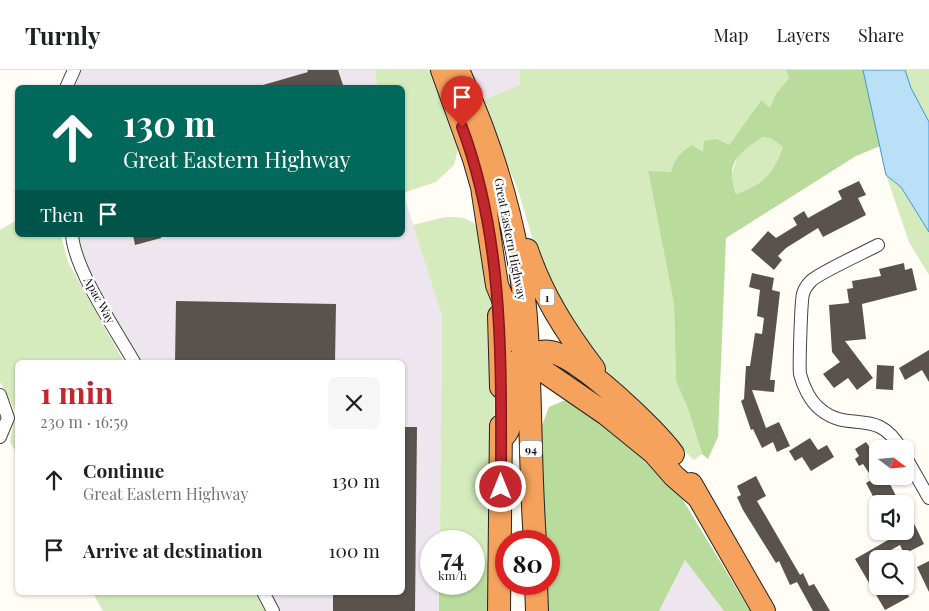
<!DOCTYPE html>
<html lang="en">
<head>
<meta charset="utf-8">
<style>
  body { margin:0; font-family:"Playfair Display",serif; background:#f6f6f6; color:#202124; height:100vh; display:flex; flex-direction:column; font-size:19px; white-space:nowrap }
  * { box-sizing:border-box; margin:0 }
  p { font-size:16px; color:#757577 }
  .icon { flex:none; width:28px; height:28px; fill:none; stroke:currentColor; stroke-width:2; stroke-linecap:round; stroke-linejoin:round }
  .map { position:relative; flex:1; overflow:hidden }
  .side { position:absolute; left:15px; top:290px; width:390px; height:235px; display:flex; flex-direction:column; background:#fff; border-radius:8px; box-shadow:0 1px 4px #0004 }
  .side>* { flex:none }
  .guide { position:absolute; left:15px; top:15px; width:390px; height:152px; border-radius:8px; box-shadow:0 1px 4px #0004; background:#00695c; color:#fff; overflow:hidden }
  .needle { width:32px; rotate:106deg }
  .tools { position:absolute; left:869px; top:370px; display:grid; gap:10px }
  .tools a { display:grid; place-items:center; width:45px; height:45px; border-radius:8px; background:#fff; box-shadow:0 1px 4px #0004; font-size:25px }
  .speed { position:absolute; left:420px; top:460px; display:flex; gap:10px; font-size:25px; font-weight:700; text-align:center }
  .speed>* { display:grid; place-content:center; width:65px; height:65px; border-radius:50%; background:#fff; box-shadow:0 1px 4px #0004; line-height:1 }
  .speed small { font-size:12px; font-weight:400 }
  .speed .limit { border:8px solid #d22; background:#fff; color:#111 }
  .pin { position:absolute; display:grid; place-items:center; width:42px; height:42px; color:#fff; margin:-51px -21px; border-radius:50% 50% 50% 0; rotate:-45deg; box-shadow:0 0 5px #0007 }
  .pin .icon { rotate:45deg }
  .me { position:absolute; width:55px; margin:-28px; rotate:0deg; stroke-linejoin:round; filter:drop-shadow(0 0 4px #0008) }
  .turn { display:flex; align-items:center; gap:18px; height:105px; padding:0 25px; font-size:22px }
  .turn .icon { width:65px; height:65px; stroke-width:2.5 }
  .turn b { display:block; font-size:35px; line-height:42px }
  .then { display:flex; align-items:center; height:48px; padding:0 25px; background:#0003; gap:10px; font-size:19px }
  .round { display:grid; place-items:center; flex:none; width:52px; height:52px; border-radius:8px; background:#f6f6f6 }
  .summary { display:flex; align-items:center; justify-content:space-between; height:85px; padding:0 25px }
  h1 { font-size:30px; font-weight:700; line-height:38px; color:#c4262e }
  ul { padding:0; list-style:none }
  li { display:flex; align-items:center; gap:15px; height:70px; padding:0 25px }
  li div { flex:1 }
  li b { display:block; font-size:19px }
  li em { font-style:normal }
  header { display:flex; align-items:center; gap:30px; box-sizing:border-box; height:70px; padding:0 25px; background:#fff; border-bottom:1px solid #e0e0e0 }
  header strong { font-size:24px }
  nav { display:flex; gap:28px; margin-inline-start:auto; font-size:18px }
  .map>svg:first-child { display:block }
  .industrial { fill:#eee6ef }
  .green { fill:#d5ebbd }
  .forest { fill:#b9dc9c; fill-rule:evenodd }
  .water { fill:#b9e0f7; stroke:#3f96cf }
  .building { fill:#5a524d }
  .lines { fill:none; stroke-linecap:round; stroke-linejoin:round }
  .street-casing { stroke:#444; stroke-width:14 }
  .highway-casing { stroke:#222; stroke-width:24 }
  .street { stroke:#fff; stroke-width:12 }
  .highway { stroke:#f5a25d; stroke-width:22 }
  .route-casing { stroke:#7f191e; stroke-width:12 }
  .route { stroke:#c4262e; stroke-width:9 }
  .labels { text-anchor:middle; dominant-baseline:central; stroke-width:5; stroke-linejoin:round; paint-order:stroke }
  .shield { fill:#fff; stroke:#585858; stroke-width:1 }
  .shield-label { font-size:11px; font-weight:bold; fill:#111 }
  .street-label { font-size:12px; fill:#111; stroke:#fff }
</style>
</head>
<body>
<header>
<strong>Turnly</strong>
<nav><a>Map</a><a>Layers</a><a>Share</a></nav>
</header>
<div class="map">
<svg width="929" height="541" viewBox="0 0 929 541">
  <rect width="100%" height="100%" fill="#fffdf5"/>
  <path class="industrial" d="M74,0H375L377,17L66,18Z
    M435,0H519L520,15L456,40Z
    M403,122L442,246L440,471H431V514H439V541H273L263,523L402,522V292H134L82,199L72,165H402Z
    M685,490L724,541H659Z"/>
  <path class="green" d="M375,0H431L460,71L454,95L436,112L403,123L402,18L377,17Z
    M519,0H786L789,8L775,25L770,38L760,31L729,75L705,71L704,82L671,103L648,101L674,234L676,311L688,339L702,384L694,390L612,310L575,265L546,214L518,120L480,31L520,15Z
    M905,0H929V52L911,18Z
    M763,67L772,69L783,77C774,103 762,115 737,125L730,109L738,84Z
    M886,105L901,117L929,162V205L909,172Z
    M445,147C466,147 474,148 484,168L495,252L494,493L489,504C475,471 476,468 440,461L442,246L413,155Z
    M17,150L18,165H61L68,192L124,292H18L17,384L10,372L16,342L0,312V160Z
    M93,523H255L265,541H103Z"/>
  <path class="forest" d="M786,0H863L880,76L856,86L726,168L718,367L708,389L702,384L688,339L676,311L674,234L648,101L671,102C674,89 681,82 692,75L703,82L704,71L717,69L729,75L761,30L770,38L775,25L789,8ZM763,67L772,69L783,77C773,104 763,115 736,124C724,92 739,83 763,67Z
    M563,331H578L640,380L680,425L750,541H724L685,490L659,541H544L543,514H549V471H543L540,361L549,337Z
    M474,473C495,489 489,518 488,541H439V514H474Z"/>
  <path class="water" d="M863,0H905L911,18L929,52V162L901,117L886,105Z"/>
  <path class="building" d="M307,0H338L344,18H264L263,15L308,2Z
    M859,111L866,125L858,128L866,145L823,167L818,158L786,178L778,186L782,190L774,200L751,180L768,161L776,168L797,155L793,148L804,141L808,148L842,129L838,121Z
    M133,165H161V168L135,175Z
    M904,193L905,200L912,198L917,220L862,234L866,269L845,271L873,308L857,320L848,308L834,318L823,304L840,292L832,282L829,235L849,233L847,219L853,218L852,211L881,206L879,199Z
    M752,203L774,208L772,220L780,222L770,310H775L774,322L752,320L766,358L779,352L790,376L777,382L773,372L762,378L753,359L751,360L741,331L744,329L746,296H750L755,263L762,264L764,248L757,246L760,220L749,217Z
    M176,231L336,234L335,292H175Z
    M929,280V312L922,300L905,310L899,298Z
    M877,295L894,296L893,320L876,319Z
    M402,357H417L415,541H333V522H402Z
    M810,368L818,380L827,375L834,387L811,401L802,387L795,391L789,381Z
    M866,372L878,389V406H886L900,434H877L866,413L873,409L863,394L859,396L855,389L859,386L855,379Z
    M756,406L766,426L757,431L800,505L803,503L809,516L814,514L830,541H813L797,512L790,515L779,491L776,493L743,440L737,427L741,425L737,416Z
    M905,435L924,474L904,484L900,475L882,485L885,489H878V516H904L909,527L885,540L855,489L895,466L893,461H905Z
    M929,491V522L917,497Z"/>
  <g class="lines">
    <defs>
      <path id="street" d="M66,18L74,0
        M72,165C75,201 116,260 134,292
        M878,175C865,182 819,203 811,211C808,214 804,220 803,224C801,231 799,296 800,304C803,316 810,331 820,339C849,364 877,336 901,379
        M0,325L8,348L0,367
        M905,386L929,428
        M263,522L273,541"/>
      <path id="highway" d="M442,0L474,89L482,117L497,215L506,237L514,267L542,300L606,344L654,383L674,406L697,426
        M458,0C496,83 522,171 527,263C531,332 530,402 535,471
        M527,180C542,225 566,262 594,299
        M499,246L501,317
        M501,369C503,367 507,363 508,360C514,343 501,311 513,296C520,286 540,280 551,282C580,287 656,360 673,384
        M691,414L764,541
        M536,514L537,541
        M499,541L501,356"/>
    </defs>
    <use href="#street" class="street-casing"/>
    <use href="#highway" class="highway-casing"/>
    <use href="#street" class="street"/>
    <use href="#highway" class="highway"/>
  </g>
  <g class="lines">
    <defs>
      <path id="route" d="M462,57C505,172 501,295 501,417"/>
    </defs>
    <use href="#route" class="route-casing"/>
    <use href="#route" class="route"/>
  </g>
  <g class="labels">
    <g class="shield">
      <rect x="539.5" y="218.5" width="15" height="17" rx="4"/>
      <rect x="520" y="370.5" width="22" height="17" rx="4"/>
    </g>
    <g class="shield-label">
      <text x="547" y="227">1</text>
      <text x="531" y="379">94</text>
    </g>
    <g class="street-label">
      <text transform="translate(511 169) rotate(79)">Great Eastern Highway</text>
      <text transform="translate(100 230) rotate(61)">Apac Way</text>
    </g>
  </g>
</svg>
<div class="tools">
<a><svg class="needle" viewBox="-14 -14 28 28"><path d="M0-13l5 13h-10z" fill="#e53935"/><path d="M0 13l5-13h-10z" fill="#757577"/></svg></a>
<a><svg class="icon" aria-label="sound" viewBox="0 0 24 24"><path d="M4 9h4l5-4v14l-5-4H4zM17 9q2 3 0 6"/></svg></a>
<a><svg class="icon" aria-label="search" viewBox="0 0 24 24"><circle cx="10" cy="10" r="6"/><path d="M15 15l6 6"/></svg></a>
</div>
<div class="speed"><div>74<small>km/h</small></div><div class="limit">80</div></div>
<div class="pin" style="left:462px;top:57px;background:#d93025"><svg class="icon" aria-label="arrive" viewBox="0 0 24 24"><path d="M6 21V4h12l-3 4 3 4H6"/></svg></div>
<svg class="me" style="left:501px;top:417px" viewBox="-20 -20 40 40"><circle r="17" fill="#c4262e" stroke="#fff" stroke-width="3"/><path d="M0-11L8 9 0 5-8 9z" fill="#fff"/></svg>
<div class="guide">
<div class="turn"><svg class="icon" aria-label="ahead" viewBox="0 0 24 24"><path d="M12 20V5M6 11l6-6 6 6"/></svg><div><b>130 m</b>Great Eastern Highway</div></div>
<div class="then">Then<svg class="icon" aria-label="arrive" viewBox="0 0 24 24"><path d="M6 21V4h12l-3 4 3 4H6"/></svg></div>
</div>
<section class="side">
<div class="summary"><div><h1>1 min</h1><p>230 m · 16:59</p></div><a class="round"><svg class="icon" aria-label="close" viewBox="0 0 24 24"><path d="M6 6l12 12M18 6L6 18"/></svg></a></div>
<ul>
<li><svg class="icon" aria-label="ahead" viewBox="0 0 24 24"><path d="M12 20V5M6 11l6-6 6 6"/></svg><div><b>Continue</b><p>Great Eastern Highway</p></div><em>130 m</em></li>
<li><svg class="icon" aria-label="arrive" viewBox="0 0 24 24"><path d="M6 21V4h12l-3 4 3 4H6"/></svg><div><b>Arrive at destination</b></div><em>100 m</em></li>
</ul>
</section>
</div>
</body>
</html>
